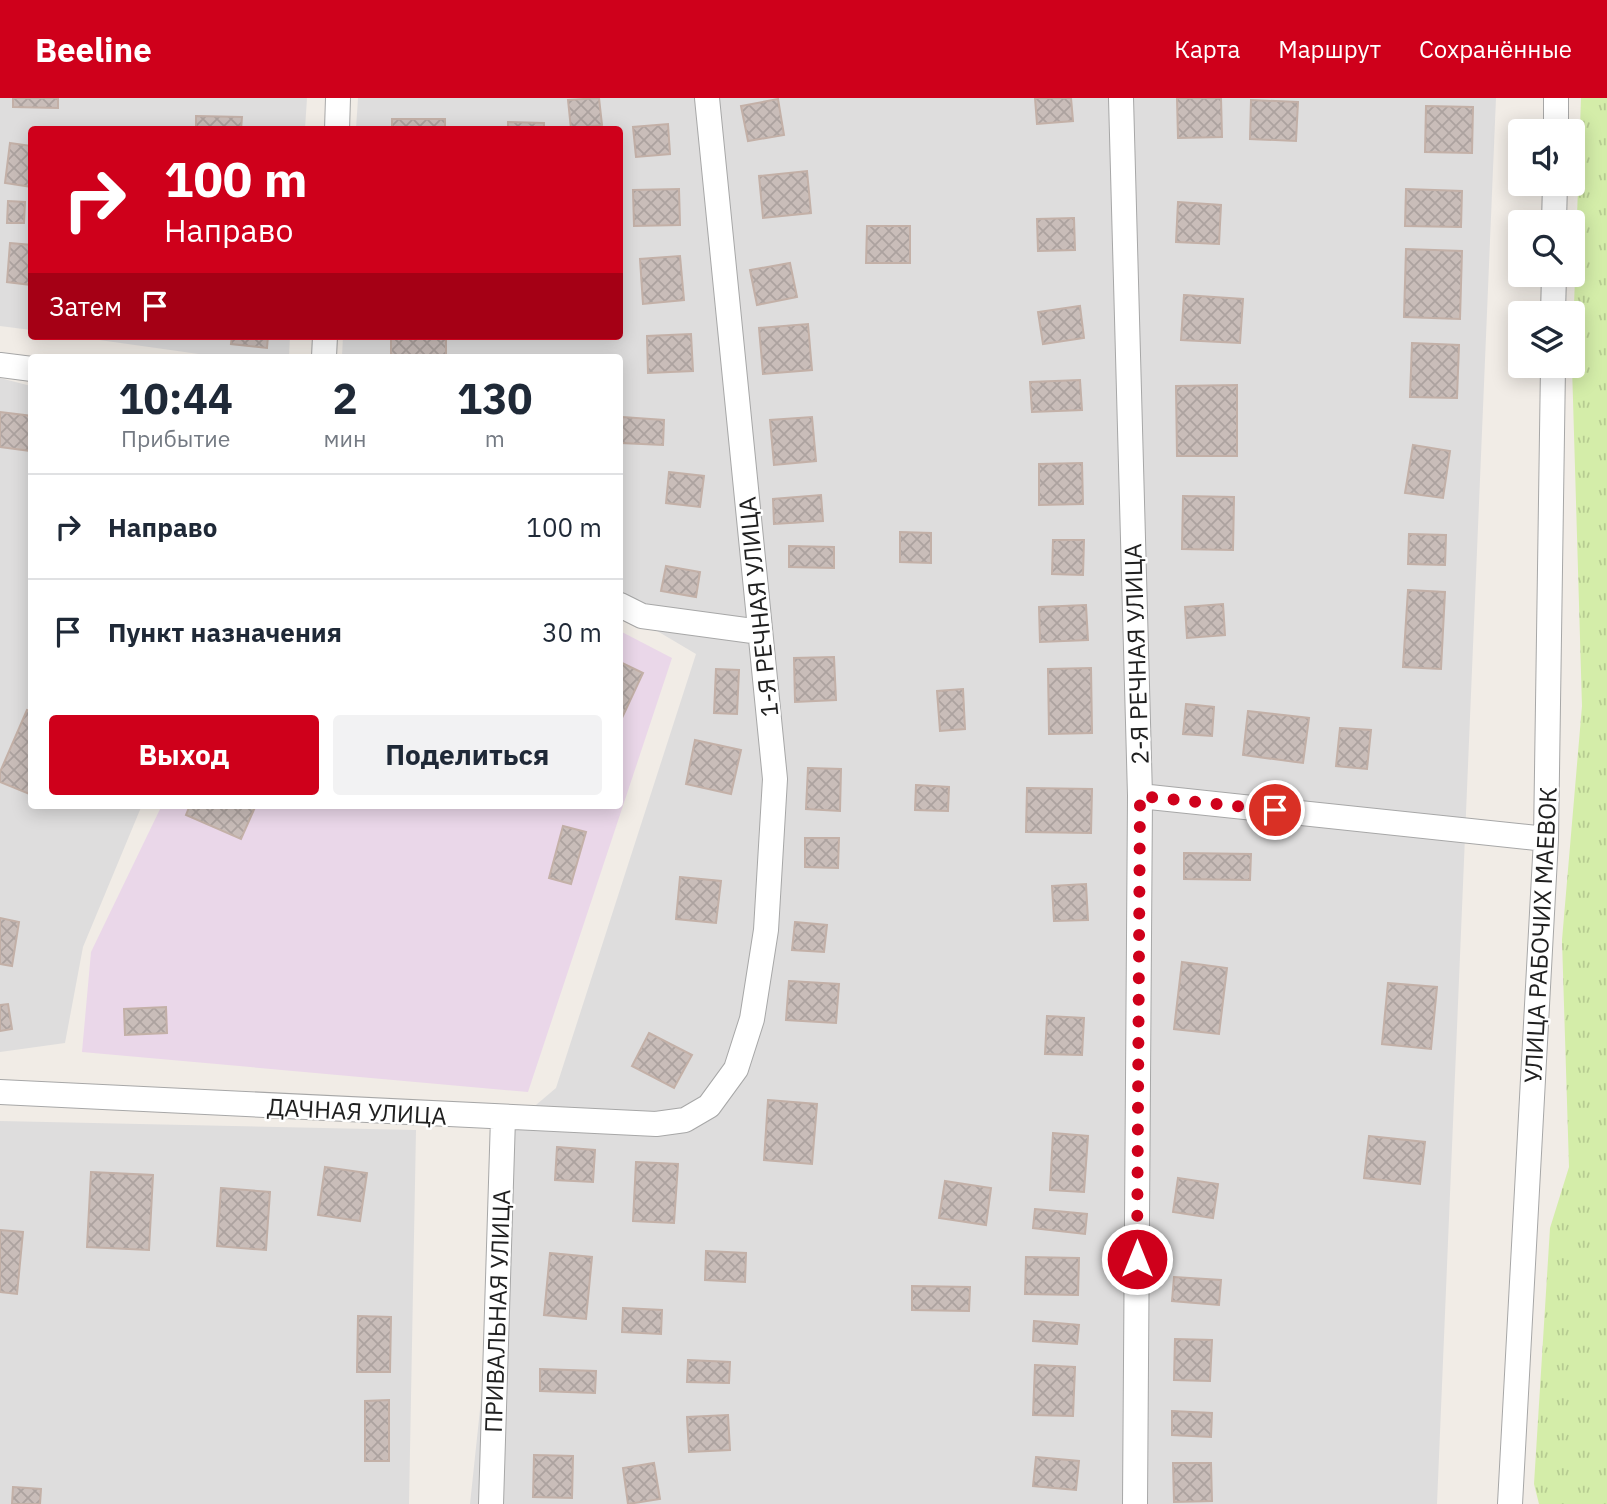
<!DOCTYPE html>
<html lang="ru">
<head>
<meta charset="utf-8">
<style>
  body { margin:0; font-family:"IBM Plex Sans",sans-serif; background:#f2f2f3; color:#1f2937; height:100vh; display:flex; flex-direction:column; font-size:26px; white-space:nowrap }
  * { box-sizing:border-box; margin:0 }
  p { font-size:23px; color:#747a83 }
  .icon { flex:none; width:38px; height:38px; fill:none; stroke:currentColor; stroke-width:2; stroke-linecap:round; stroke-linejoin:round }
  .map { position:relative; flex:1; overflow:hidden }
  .side { position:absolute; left:28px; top:256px; width:595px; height:455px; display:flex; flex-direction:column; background:#fff; border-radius:7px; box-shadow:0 4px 18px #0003 }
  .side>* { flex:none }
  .top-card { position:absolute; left:28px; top:28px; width:595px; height:214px; border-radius:7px; box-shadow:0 4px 18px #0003; background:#cf001b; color:#fff; overflow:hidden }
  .buttons { position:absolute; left:1508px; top:21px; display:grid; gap:14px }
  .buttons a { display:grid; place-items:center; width:77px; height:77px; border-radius:7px; background:#fff; box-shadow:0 4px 18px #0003; font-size:35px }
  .pin { position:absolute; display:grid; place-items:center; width:60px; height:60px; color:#fff; margin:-30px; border:4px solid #fff; border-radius:50%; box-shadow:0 2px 7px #0007 }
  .me { position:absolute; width:77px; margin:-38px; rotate:0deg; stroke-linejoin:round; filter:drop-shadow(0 0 5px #0008) }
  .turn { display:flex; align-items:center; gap:24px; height:147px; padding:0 21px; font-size:32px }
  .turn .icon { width:91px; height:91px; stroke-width:2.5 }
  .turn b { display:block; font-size:49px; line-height:60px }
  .then { display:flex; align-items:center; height:66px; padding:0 21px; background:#0003; gap:14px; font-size:26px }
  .eta { display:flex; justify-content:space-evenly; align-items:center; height:119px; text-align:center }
  .eta b { font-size:42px; font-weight:700; line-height:49px }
  .button { display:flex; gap:14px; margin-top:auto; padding:14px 21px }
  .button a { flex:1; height:80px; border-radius:7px; background:#cf001b; color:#fff; font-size:28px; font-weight:700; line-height:80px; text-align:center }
  .button a+a { background:#f2f2f3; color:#1f2937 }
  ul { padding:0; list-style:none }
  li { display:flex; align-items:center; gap:21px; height:105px; padding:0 21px; border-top:2px solid #e0e1e3 }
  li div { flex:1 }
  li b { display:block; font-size:26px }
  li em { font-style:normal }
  header { display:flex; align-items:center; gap:42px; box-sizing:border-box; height:98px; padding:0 35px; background:#cf001b; color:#fff }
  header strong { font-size:33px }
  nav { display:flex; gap:38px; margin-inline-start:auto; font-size:24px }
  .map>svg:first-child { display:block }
  .residential { fill:#dedddd }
  .industrial { fill:#ead7e9 }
  .grass { fill:url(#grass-tufts) }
  .building { fill:url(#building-cross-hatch); stroke:#c3b0a7; stroke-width:2 }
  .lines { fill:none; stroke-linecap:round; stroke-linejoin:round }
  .street-casing { stroke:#a7a7a7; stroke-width:26 }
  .street { stroke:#fff; stroke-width:24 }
  .route { stroke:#cf001b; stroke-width:12; stroke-dasharray:0 21.6 }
  .labels { text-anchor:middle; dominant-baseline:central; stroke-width:5; stroke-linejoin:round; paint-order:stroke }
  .street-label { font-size:24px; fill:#202020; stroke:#fff }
</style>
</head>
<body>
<header>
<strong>Beeline</strong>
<nav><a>Карта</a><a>Маршрут</a><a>Сохранённые</a></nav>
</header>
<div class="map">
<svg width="1607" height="1406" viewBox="0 0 1607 1406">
  <defs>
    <pattern id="grass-tufts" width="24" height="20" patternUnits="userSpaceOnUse" patternTransform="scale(1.75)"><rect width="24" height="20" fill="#d4eda9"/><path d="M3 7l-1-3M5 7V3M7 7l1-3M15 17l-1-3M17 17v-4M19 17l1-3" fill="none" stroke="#b6cb91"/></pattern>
    <pattern id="building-cross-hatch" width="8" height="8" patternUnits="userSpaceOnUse" patternTransform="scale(1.75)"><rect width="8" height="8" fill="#c9bdb9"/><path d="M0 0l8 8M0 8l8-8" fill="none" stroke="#aca29f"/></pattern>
  </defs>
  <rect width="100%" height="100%" fill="#f1ece6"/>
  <path class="residential" d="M0,0H307L305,31L32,32L31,232L0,228Z
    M358,0H1496L1437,1406H470L510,1029L556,990L696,556L620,511V259H342L343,238H620V32L356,31Z
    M71,238H290L289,259H220Z
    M0,280L31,288L32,707H142L83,849L65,945L0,954Z
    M0,1023L416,1032L409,1406H0Z"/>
  <path class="industrial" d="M620,533L672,560L528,994L82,954L91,854L162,707H620Z"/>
  <path class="grass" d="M1581,0H1607V1406H1539L1534,1386L1550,1130L1569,1069L1562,842L1582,608L1572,268Z"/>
  <path class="building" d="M13,0H58V10L13,9Z
    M599,0L602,27L571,31L568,2Z
    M1035,0H1071L1073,23L1037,26Z
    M1177,0H1221L1222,39L1178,40Z
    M778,1L784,37L748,43L741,8Z
    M1251,2L1298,4L1296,43L1250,41Z
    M1426,8L1473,9L1472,55L1425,54Z
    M196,18L242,19L241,32H196Z
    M392,21H445V32H392Z
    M508,24L544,25V32H508Z
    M668,26L670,56L636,59L633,29Z
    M10,45L32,48V89L5,85Z
    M807,73L811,115L763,120L759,78Z
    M679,91L680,127L634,128L633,92Z
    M1406,91L1462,93L1461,129L1405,128Z
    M8,103L25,104L24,125H7Z
    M1178,104L1221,107L1219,146L1176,144Z
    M1074,120L1075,152L1038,153L1037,121Z
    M867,128H910V165H866Z
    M10,145L32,147V187L7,184Z
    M1406,151L1462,153L1460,221L1404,219Z
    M680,158L684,202L643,206L640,161Z
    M790,165L797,199L757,207L750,172Z
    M1184,197L1243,201L1240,245L1181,242Z
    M1080,208L1084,240L1043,246L1038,214Z
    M808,226L812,272L763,276L759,230Z
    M691,236L693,273L648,275L647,238Z
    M232,238H268L267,250L231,246Z
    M391,238H446V259L391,257Z
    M1412,245L1459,247L1457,300L1410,299Z
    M1080,282L1082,312L1032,314L1030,284Z
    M1237,287V358H1177L1176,288Z
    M0,314L32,318L31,353L0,349Z
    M622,319L664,322L663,347L621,345Z
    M812,319L816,363L774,367L770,322Z
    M1413,347L1450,353L1443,400L1405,395Z
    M1082,365L1083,406L1039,407V366Z
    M669,374L704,378L700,409L666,405Z
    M821,397L823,423L774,426L773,401Z
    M1183,398L1234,399L1233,452L1182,451Z
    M900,434L931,435V465L900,464Z
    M1409,436L1446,437L1445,467L1408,466Z
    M1053,442H1084L1083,477L1052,476Z
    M789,448L834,449V470L789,469Z
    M666,468L700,474L696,499L661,493Z
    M1408,492L1445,494L1441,571L1403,569Z
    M1223,506L1225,537L1187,540L1185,509Z
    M1086,507L1088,542L1040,544L1039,509Z
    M834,559L836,602L795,604L794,560Z
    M620,564L643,575L622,620L620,619Z
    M1091,570L1092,635L1049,636L1048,571Z
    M716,571L739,572L737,616L714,615Z
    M963,591L965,631L940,633L937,593Z
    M1186,606L1214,609L1212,638L1183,636Z
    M27,612L32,613V697L0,684V674Z
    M1248,613L1309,620L1303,665L1243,657Z
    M1340,630L1371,632L1367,671L1336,668Z
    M695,642L741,652L731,696L686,686Z
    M808,670L841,671L840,713L806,711Z
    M916,687L949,689L948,713L915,712Z
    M1027,690L1092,691L1091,735L1026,734Z
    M190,707H256L241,741L186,717Z
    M563,728L586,734L571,786L549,780Z
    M805,740H839L838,770L805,769Z
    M1184,755L1251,756L1250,782L1184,781Z
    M680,779L721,783L716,825L676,821Z
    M1086,786L1088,822L1054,823L1052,788Z
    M0,820L19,824L12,868L0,866Z
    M795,824L827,827L824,854L792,852Z
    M1182,864L1227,870L1219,936L1174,931Z
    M789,883L839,886L836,925L786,922Z
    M1388,885L1437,889L1431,951L1382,946Z
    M8,906L12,931L0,933V907Z
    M166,909L167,935L125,937L124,911Z
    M1047,918L1084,920L1082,957L1045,956Z
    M649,935L692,957L674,990L632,968Z
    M768,1002L817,1006L812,1066L764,1062Z
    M1053,1035L1088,1038L1084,1094L1050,1092Z
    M1369,1038L1425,1044L1420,1086L1364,1080Z
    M557,1049L595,1052L593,1084L555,1082Z
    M636,1064L678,1066L674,1125L633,1123Z
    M325,1069L367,1075L360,1123L318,1117Z
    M91,1074L153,1077L149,1152L87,1149Z
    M1178,1080L1218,1086L1213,1120L1173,1114Z
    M945,1083L991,1090L986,1127L939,1120Z
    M221,1090L270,1094L266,1152L217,1148Z
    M1035,1111L1087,1116L1085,1136L1033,1130Z
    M0,1132L23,1134L17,1196L0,1194Z
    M706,1153L746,1155L745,1184L705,1182Z
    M550,1155L592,1159L586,1221L544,1217Z
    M1026,1159L1079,1160L1078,1197L1025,1196Z
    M1174,1179L1221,1182L1219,1207L1172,1203Z
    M912,1188L970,1189L969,1213L912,1212Z
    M623,1210L662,1212L661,1236L622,1234Z
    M358,1218L391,1219L390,1274H357Z
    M1034,1223L1079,1227L1077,1246L1033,1243Z
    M1175,1241L1212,1242L1210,1283L1174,1282Z
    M688,1262L730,1264L729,1285L687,1284Z
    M1035,1267L1075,1269L1073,1318L1033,1317Z
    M540,1271L596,1273L595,1295L540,1293Z
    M389,1302V1363H365V1303Z
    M1172,1313L1212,1315L1211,1339L1172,1337Z
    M728,1317L730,1352L689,1354L687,1319Z
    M534,1357L573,1358L572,1400L533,1399Z
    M1036,1359L1079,1363L1076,1392L1033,1388Z
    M654,1365L660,1401L628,1406L623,1370Z
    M1173,1365H1211L1212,1403L1174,1404Z
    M13,1389L41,1391L40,1406H12Z"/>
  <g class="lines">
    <defs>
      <path id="street" d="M1121,0L1140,698L1135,1406
        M337,32L338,0
        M1556,33V0
        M1554,124L1555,86
        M1553,215L1554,177
        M324,259L325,238
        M0,267L32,271
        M620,507L642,518L760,534
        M1140,698L1546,741
        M0,994L656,1026L685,1022L709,1008L736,971L752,921L766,832L775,681L707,0
        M491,1406L503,1020
        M1510,1406L1546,741L1553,268"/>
    </defs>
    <use href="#street" class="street-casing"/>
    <use href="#street" class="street"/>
  </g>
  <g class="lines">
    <path class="route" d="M1137,1161L1140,698L1275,712"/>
  </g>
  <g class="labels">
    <g class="street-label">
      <text transform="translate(758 509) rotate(-96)">1-Я РЕЧНАЯ УЛИЦА</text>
      <text transform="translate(1136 556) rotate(-92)">2-Я РЕЧНАЯ УЛИЦА</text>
      <text transform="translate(1540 837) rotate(-87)">УЛИЦА РАБОЧИХ МАЕВОК</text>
      <text transform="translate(357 1013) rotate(3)">ДАЧНАЯ УЛИЦА</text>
      <text transform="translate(497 1213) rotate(-88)">ПРИВАЛЬНАЯ УЛИЦА</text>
    </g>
  </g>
</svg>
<div class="buttons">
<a><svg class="icon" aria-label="sound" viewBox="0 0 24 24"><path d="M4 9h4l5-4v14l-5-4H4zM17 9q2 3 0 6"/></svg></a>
<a><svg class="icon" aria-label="search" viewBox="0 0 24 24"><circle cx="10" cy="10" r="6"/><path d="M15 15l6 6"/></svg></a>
<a><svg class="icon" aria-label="layers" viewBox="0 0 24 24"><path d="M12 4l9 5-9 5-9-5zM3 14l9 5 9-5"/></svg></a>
</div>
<div class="pin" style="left:1275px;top:712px;background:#d93025"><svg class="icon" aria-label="arrive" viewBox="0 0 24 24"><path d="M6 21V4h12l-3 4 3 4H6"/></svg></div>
<svg class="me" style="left:1137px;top:1161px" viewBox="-20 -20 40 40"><circle r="17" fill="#cf001b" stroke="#fff" stroke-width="3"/><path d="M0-11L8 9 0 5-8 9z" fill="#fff"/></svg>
<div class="top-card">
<div class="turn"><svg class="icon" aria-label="right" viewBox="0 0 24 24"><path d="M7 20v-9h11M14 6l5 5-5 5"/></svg><div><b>100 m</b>Направо</div></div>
<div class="then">Затем<svg class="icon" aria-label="arrive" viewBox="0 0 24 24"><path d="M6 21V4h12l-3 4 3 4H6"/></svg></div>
</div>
<section class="side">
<div class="eta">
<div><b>10:44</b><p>Прибытие</p></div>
<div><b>2</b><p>мин</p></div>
<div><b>130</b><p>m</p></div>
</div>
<ul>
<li><svg class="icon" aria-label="right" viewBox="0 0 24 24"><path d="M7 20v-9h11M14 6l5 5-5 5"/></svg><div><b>Направо</b></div><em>100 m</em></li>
<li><svg class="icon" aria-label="arrive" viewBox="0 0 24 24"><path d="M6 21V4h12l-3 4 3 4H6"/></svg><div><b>Пункт назначения</b></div><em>30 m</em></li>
</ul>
<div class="button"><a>Выход</a><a>Поделиться</a></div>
</section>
</div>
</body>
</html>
